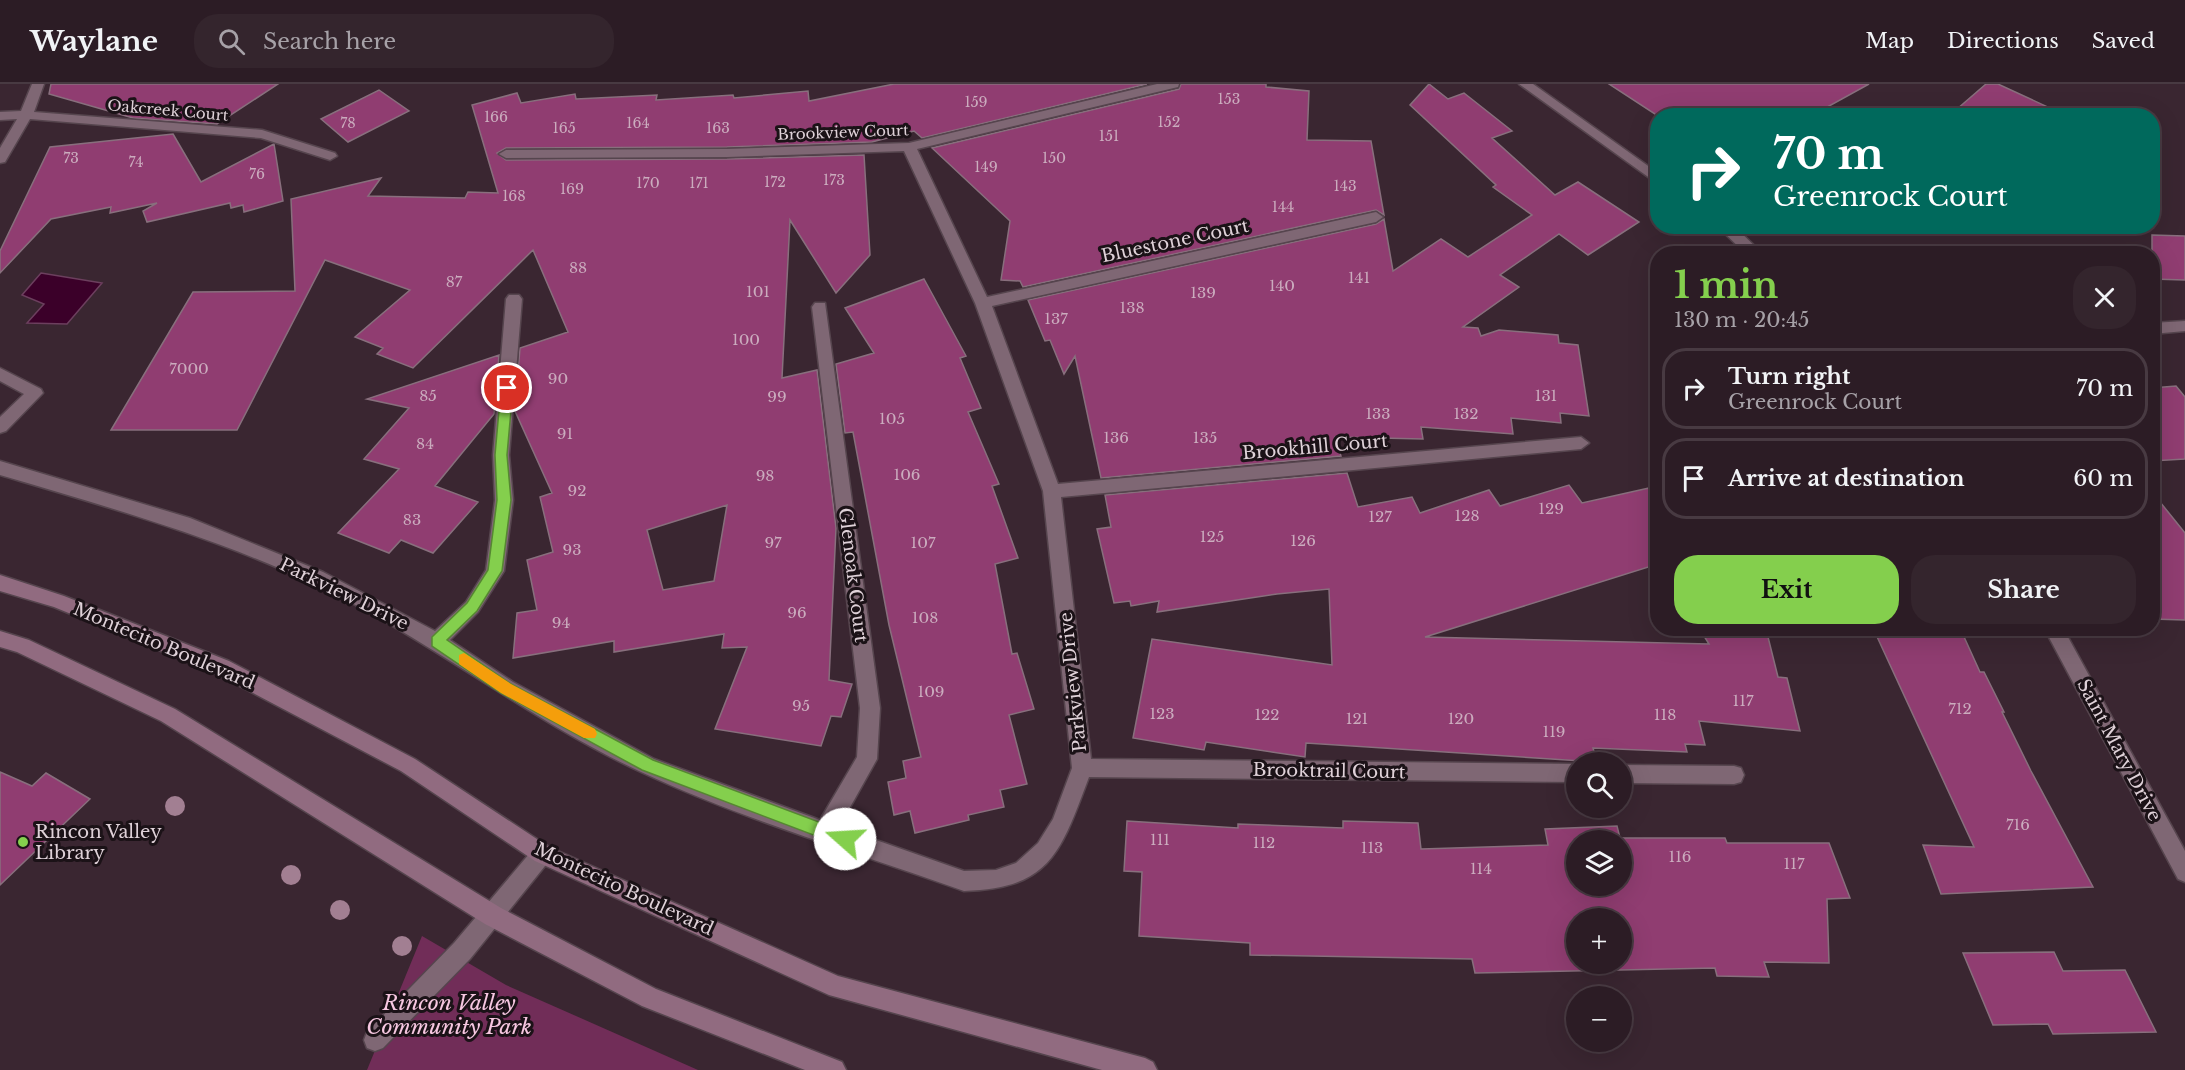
<!DOCTYPE html>
<html lang="en">
<head>
<meta charset="utf-8">
<style>
  body { margin:0; font-family:"Libre Baskerville",serif; background:#34252d; color:#f1f3f6; height:100vh; display:flex; flex-direction:column; font-size:22px; white-space:nowrap }
  * { box-sizing:border-box; margin:0 }
  p { font-size:20px; color:#a6a1a7 }
  .icon { flex:none; width:33px; height:33px; fill:none; stroke:currentColor; stroke-width:2; stroke-linecap:round; stroke-linejoin:round }
  .map { position:relative; flex:1; overflow:hidden }
  .drawer { position:absolute; left:1650px; top:162px; width:510px; height:390px; display:flex; flex-direction:column; background:#2c1c25; border-radius:24px; box-shadow:0 6px 24px #0002,0 0 0 2px #483a42 }
  .drawer>* { flex:none }
  .banner { position:absolute; left:1650px; top:24px; width:510px; height:126px; border-radius:24px; box-shadow:0 6px 24px #0002,0 0 0 2px #483a42; background:#00695c; color:#fff; overflow:hidden }
  .controls { position:absolute; left:1566px; top:668px; display:grid; gap:12px }
  .controls a { display:grid; place-items:center; width:66px; height:66px; border-radius:50%; background:#2c1c25; box-shadow:0 6px 24px #0002,0 0 0 2px #483a42; font-size:30px }
  .pin { position:absolute; display:grid; place-items:center; width:51px; height:51px; color:#fff; margin:-26px; border:3px solid #fff; border-radius:50%; box-shadow:0 2px 6px #0007 }
  .me { position:absolute; width:66px; margin:-33px; rotate:289deg; stroke-linejoin:round; filter:drop-shadow(0 0 4px #0008) }
  .turn { display:flex; align-items:center; gap:21px; height:126px; padding:0 24px; font-size:27px }
  .turn .icon { width:78px; height:78px; stroke-width:2.5 }
  .turn b { display:block; font-size:42px; line-height:51px }
  .round { display:grid; place-items:center; flex:none; width:63px; height:63px; border-radius:24px; background:#34252d }
  .overview { display:flex; align-items:center; justify-content:space-between; height:102px; padding:0 24px }
  h1 { font-size:36px; font-weight:700; line-height:45px; color:#84cf4d }
  .action { display:flex; gap:12px; margin-top:auto; padding:12px 24px }
  .action a { flex:1; height:69px; border-radius:24px; background:#84cf4d; color:#111; font-size:24px; font-weight:700; line-height:69px; text-align:center }
  .action a+a { background:#34252d; color:#f1f3f6 }
  ul { padding:0; list-style:none }
  li { display:flex; align-items:center; gap:18px; height:81px; margin:0 12px 9px; padding:0 12px; border:3px solid #483a42; border-radius:24px }
  li div { flex:1 }
  li b { display:block; font-size:22px }
  li em { font-style:normal }
  header { display:flex; align-items:center; gap:36px; box-sizing:border-box; height:84px; padding:0 30px; background:#2c1c25; border-bottom:2px solid #483a42 }
  header strong { font-size:28px }
  nav { display:flex; gap:33px; margin-inline-start:auto; font-size:21px }
  .search { width:420px; height:54px; background:#34252d; display:flex; align-items:center; gap:15px; box-sizing:border-box; padding:0 21px; border-radius:24px; color:#a6a1a7; font-size:22px }
  .map>svg:first-child { display:block }
  .green { fill:#712d58 }
  .water { fill:#3b0029; stroke:#6c3f5e; stroke-width:1.5 }
  .building { fill:#903d71; stroke:#886f7d; stroke-width:1.5; fill-rule:evenodd }
  .lines { fill:none; stroke-linecap:round; stroke-linejoin:round }
  .lane-casing { stroke:#56454e; stroke-width:3 }
  .street-casing { stroke:#56454e; stroke-width:3 }
  .secondary-casing { stroke:#56454e; stroke-width:3 }
  .lane { fill:#7f6774; fill-rule:evenodd }
  .street { fill:#7f6774; fill-rule:evenodd }
  .secondary { fill:#916b80; fill-rule:evenodd }
  .tree { fill:#a27f92 }
  .route { fill:#84cf4d; stroke:#568732; stroke-width:1.5 }
  .slow { fill:#f59e0b }
  .poi-dot { fill:#84cf4d; stroke:#1b1217; stroke-width:2 }
  .labels { text-anchor:middle; dominant-baseline:central; stroke-width:6; stroke-linejoin:round; paint-order:stroke }
  .far-number-label { font-size:14px; fill:#cbacbe }
  .far-street-label { font-size:15px; fill:#dfd1d8; stroke:#1b1217 }
  .number-label { font-size:15px; fill:#cbacbe }
  .street-label { font-size:18px; fill:#dfd1d8; stroke:#1b1217 }
  .poi-label { font-size:18px; fill:#dfd1d8; stroke:#1b1217; text-anchor:start }
  .near-park-label { font-size:21px; font-style:italic; fill:#f7c7e1; stroke:#1b1217 }
</style>
</head>
<body>
<header>
<strong>Waylane</strong>
<div class="search"><svg class="icon" aria-label="search" viewBox="0 0 24 24"><circle cx="10" cy="10" r="6"/><path d="M15 15l6 6"/></svg>Search here</div>
<nav><a>Map</a><a>Directions</a><a>Saved</a></nav>
</header>
<div class="map">
<svg width="2185" height="986" viewBox="0 0 2185 986">
  <rect width="100%" height="100%" fill="#3a2631"/>
  <path class="green" d="M422,852L506,901L698,986H367Z"/>
  <path class="water" d="M41,189L102,199L67,240L27,239L44,220L22,211Z"/>
  <path class="building" d="M51,0H278L217,40L133,34L49,10Z
    M894,0H1147L922,54L914,47L872,58L727,63L506,64L497,69L506,76L727,75L864,71L870,171L836,209L790,136L782,294L817,286L836,444L829,596L852,600L841,633L831,632L821,662L715,645L747,563L722,564L724,550L614,568V557L513,574L517,529L537,526L527,476L553,468L540,413L552,409L515,327L520,264L568,248L533,166L413,284L377,270L383,264L355,253L410,206L325,176L237,346H111L193,208L295,207L291,115L381,94L368,112L465,114L468,108L498,109L472,21L517,9L521,19L575,10L576,15L657,11L656,16L733,11L734,14L808,7L809,17ZM727,421L714,497L663,506L647,446Z
    M1181,0H1266V3L1309,7L1307,56L1371,57L1384,131L1376,126L1023,203L1020,197L1001,196L1010,137L932,64L1179,5Z
    M1429,0L1448,15L1464,9L1512,47L1492,54L1555,111L1578,98L1639,138L1588,171L1559,150L1500,191L1519,203L1463,243L1478,244L1481,252L1499,246L1558,251L1559,259L1578,261L1589,332L1560,329L1561,339L1511,334L1513,350L1421,343L1423,355L1335,353L1341,372L1101,394L1075,272L1064,290L1050,256L1045,257L1028,216L1376,140L1384,135L1393,187L1441,155L1468,173L1532,131L1493,103L1496,101L1410,21Z
    M1609,0H1869L1811,32H1658Z
    M1986,0H1998L2067,32H1949Z
    M379,6L409,27L348,58L321,35Z
    M173,50L201,98L274,60L283,117L244,128L243,121L231,124L230,119L147,138L143,127L157,119L110,129L111,123L51,135L0,189V167L50,63Z
    M2152,151L2185,152V196L2152,195Z
    M924,195L966,272L960,274L981,324L968,328L999,400L992,402L1018,474L995,480L1012,570L1017,569L1034,625L1009,631L1027,700L1000,706L1004,723L968,731L969,736L915,749L910,727L894,731L888,698L906,694L903,677L921,673L889,541L853,348L845,349L836,280L874,269L845,224Z
    M499,271L494,330L435,402L478,418L433,469L401,456L389,469L338,449L399,385L364,375L409,324L367,315Z
    M2176,302L2185,313V375L2152,377V304Z
    M1347,389L1358,423L1412,413L1420,429L1489,406L1500,422L1569,401L1582,419L1658,402V480L1425,553L1709,560L1699,544H1746L1748,551L1768,553L1778,593L1787,594L1800,647L1699,637L1705,661L1685,660L1687,668L1593,664L1597,678L1306,659L1305,673L1206,658L1204,666L1133,654L1152,555L1332,581L1329,505L1277,510L1157,528L1159,517L1131,522L1130,517L1114,519L1097,445L1111,443L1105,411Z
    M2152,408L2185,449V536L2152,535Z
    M1873,544H1960L1980,588H1984L2004,628H2002L2031,687L2093,803L1941,810L1923,761L1974,763Z
    M0,688L32,702L46,689L90,715L0,801Z
    M1127,737L1238,744V740L1343,744V737L1418,739L1421,765L1548,761L1545,745L1617,742L1620,754H1725L1727,759H1829L1850,814L1827,815L1829,879L1764,878L1769,893L1717,892L1715,884L1475,889L1472,875L1250,871V859L1139,852L1142,788L1124,787ZM1576,756H1622V801H1576ZM1576,834H1622V879H1576Z
    M2054,868L2063,887L2125,886L2156,948L2053,950L2048,940L1993,941L1963,869Z"/>
  <g class="lines">
    <defs>
      <path id="lane" d="M0,284L41,305L43,309L6,347L0,349V333L24,310L0,297Z
        M542,760L549,763L552,770L549,777L470,875L383,964L375,967L367,964L364,956L367,948L454,859L535,763Z"/>
      <path id="street" d="M32,0H44L34,28L262,46L335,69L337,72L330,76L261,54L30,35L5,78L0,79V64L17,35L0,36V28L21,27Z
        M1157,0H1179L1178,3L917,65L987,213L1376,128L1383,133L1376,138L992,222L1058,400L1581,353L1589,359L1581,365L1061,413L1091,675L1576,680V698L1089,693C1061,767 1051,805 964,807C857,769 744,736 641,688C525,634 426,552 310,498C211,452 105,422 0,391V377L190,434L323,488L435,547L466,518L486,486L495,416L493,371L506,215L509,211H519L522,215L509,371L513,416L504,487L478,528L450,556L513,598L654,675L820,736L857,673L860,624L812,223L815,219H825L880,624L877,675L839,743L964,787L996,786L1016,779L1038,759L1053,735L1072,684L1043,407L975,219L904,67L727,73L506,74L499,70L506,66L727,65L909,59Z
        M1519,0H1533L1658,89V100Z
        M1717,142H1734L1763,170H1746Z
        M2185,237V247L2152,250V239Z
        M2044,544H2063L2185,767V798L2178,795Z
        M1622,681L1734,682L1741,684L1744,691L1741,698L1734,700L1622,699Z"/>
      <path id="secondary" d="M0,491L64,512L229,577L415,675L549,763L838,892L1145,974L1153,978L1157,986H1102L829,911L535,777L401,687L215,589L54,523L0,507Z
        M0,547L29,556L175,625L501,824L656,905L842,978L846,986H805L642,922L485,840L161,637L17,568L0,563Z"/>
    </defs>
    <use href="#lane" class="lane-casing"/>
    <use href="#street" class="street-casing"/>
    <use href="#secondary" class="secondary-casing"/>
    <use href="#lane" class="lane"/>
    <use href="#street" class="street"/>
    <use href="#secondary" class="secondary"/>
  </g>
  <g class="tree">
    <circle cx="175" cy="722" r="10"/>
    <circle cx="291" cy="791" r="10"/>
    <circle cx="340" cy="826" r="10"/>
    <circle cx="402" cy="862" r="10"/>
  </g>
  <path class="route" d="M507,300L513,304L507,371L511,416L502,487L477,527L447,556L511,600L653,676L851,750L853,755L851,761L845,763L642,686L501,609L432,562V553L467,519L488,486L497,416L495,371L501,304Z"/>
  <path class="slow" d="M464,569L511,600L595,645L597,650L595,654H584L501,609L459,580V571Z"/>
  <circle class="poi-dot" cx="23" cy="758" r="6"/>
  <g class="labels">
    <g class="far-number-label">
      <text x="1229" y="15">153</text>
      <text x="976" y="18">159</text>
      <text x="496" y="33">166</text>
      <text x="1169" y="38">152</text>
      <text x="348" y="39">78</text>
      <text x="638" y="39">164</text>
      <text x="564" y="44">165</text>
      <text x="718" y="44">163</text>
      <text x="1109" y="52">151</text>
      <text x="71" y="74">73</text>
      <text x="1054" y="74">150</text>
      <text x="136" y="78">74</text>
      <text x="986" y="83">149</text>
      <text x="257" y="90">76</text>
      <text x="834" y="96">173</text>
      <text x="775" y="98">172</text>
      <text x="648" y="99">170</text>
      <text x="699" y="99">171</text>
      <text x="1345" y="102">143</text>
      <text x="572" y="105">169</text>
      <text x="514" y="112">168</text>
      <text x="1283" y="123">144</text>
    </g>
    <g class="far-street-label">
      <text transform="translate(168 26) rotate(5)">Oakcreek Court</text>
      <text transform="translate(843 48) rotate(-2)">Brookview Court</text>
    </g>
    <g class="number-label">
      <text x="578" y="183">88</text>
      <text x="1359" y="193">141</text>
      <text x="454" y="197">87</text>
      <text x="1282" y="201">140</text>
      <text x="758" y="207">101</text>
      <text x="1203" y="208">139</text>
      <text x="1132" y="223">138</text>
      <text x="1056" y="234">137</text>
      <text x="746" y="255">100</text>
      <text x="189" y="284">7000</text>
      <text x="558" y="294">90</text>
      <text x="428" y="311">85</text>
      <text x="1546" y="311">131</text>
      <text x="777" y="312">99</text>
      <text x="1378" y="329">133</text>
      <text x="1466" y="329">132</text>
      <text x="892" y="334">105</text>
      <text x="565" y="349">91</text>
      <text x="1116" y="353">136</text>
      <text x="1205" y="353">135</text>
      <text x="425" y="359">84</text>
      <text x="907" y="390">106</text>
      <text x="765" y="391">98</text>
      <text x="577" y="406">92</text>
      <text x="1551" y="424">129</text>
      <text x="1467" y="431">128</text>
      <text x="1380" y="432">127</text>
      <text x="412" y="435">83</text>
      <text x="1212" y="452">125</text>
      <text x="1303" y="456">126</text>
      <text x="773" y="458">97</text>
      <text x="923" y="458">107</text>
      <text x="572" y="465">93</text>
      <text x="797" y="528">96</text>
      <text x="925" y="533">108</text>
      <text x="561" y="538">94</text>
      <text x="931" y="607">109</text>
      <text x="1743" y="616">117</text>
      <text x="801" y="621">95</text>
      <text x="1960" y="624">712</text>
      <text x="1162" y="629">123</text>
      <text x="1267" y="630">122</text>
      <text x="1665" y="630">118</text>
      <text x="1357" y="634">121</text>
      <text x="1461" y="634">120</text>
      <text x="1554" y="647">119</text>
      <text x="2018" y="740">716</text>
      <text x="1160" y="755">111</text>
      <text x="1264" y="758">112</text>
      <text x="1372" y="763">113</text>
      <text x="1680" y="772">116</text>
      <text x="1794" y="779">117</text>
      <text x="1481" y="784">114</text>
    </g>
    <g class="street-label">
      <text transform="translate(1175 157) rotate(-12)">Bluestone Court</text>
      <text transform="translate(1315 363) rotate(-5)">Brookhill Court</text>
      <text transform="translate(853 491) rotate(83)">Glenoak Court</text>
      <text transform="translate(344 510) rotate(26)">Parkview Drive</text>
      <text transform="translate(164 562) rotate(23)">Montecito Boulevard</text>
      <text transform="translate(1073 598) rotate(-96)">Parkview Drive</text>
      <text transform="translate(2119 666) rotate(62)">Saint Mary Drive</text>
      <text transform="translate(1329 687) rotate(1)">Brooktrail Court</text>
      <text transform="translate(624 805) rotate(25)">Montecito Boulevard</text>
    </g>
    <g class="poi-label">
      <text x="35" y="748">Rincon Valley<tspan x="35" dy="21">Library</tspan></text>
    </g>
    <g class="near-park-label">
      <text x="449" y="919">Rincon Valley<tspan x="449" dy="24">Community Park</tspan></text>
    </g>
  </g>
</svg>
<div class="controls">
<a><svg class="icon" aria-label="search" viewBox="0 0 24 24"><circle cx="10" cy="10" r="6"/><path d="M15 15l6 6"/></svg></a>
<a><svg class="icon" aria-label="layers" viewBox="0 0 24 24"><path d="M12 4l9 5-9 5-9-5zM3 14l9 5 9-5"/></svg></a>
<a>+</a>
<a>−</a>
</div>
<div class="pin" style="left:507px;top:304px;background:#d93025"><svg class="icon" aria-label="arrive" viewBox="0 0 24 24"><path d="M6 21V4h12l-3 4 3 4H6"/></svg></div>
<svg class="me" style="left:845px;top:755px" viewBox="-20 -20 40 40"><circle r="19" fill="#fff"/><path d="M0-13L10 11 0 6-10 11z" fill="#84cf4d"/></svg>
<div class="banner">
<div class="turn"><svg class="icon" aria-label="right" viewBox="0 0 24 24"><path d="M7 20v-9h11M14 6l5 5-5 5"/></svg><div><b>70 m</b>Greenrock Court</div></div>
</div>
<section class="drawer">
<div class="overview"><div><h1>1 min</h1><p>130 m · 20:45</p></div><a class="round"><svg class="icon" aria-label="close" viewBox="0 0 24 24"><path d="M6 6l12 12M18 6L6 18"/></svg></a></div>
<ul>
<li><svg class="icon" aria-label="right" viewBox="0 0 24 24"><path d="M7 20v-9h11M14 6l5 5-5 5"/></svg><div><b>Turn right</b><p>Greenrock Court</p></div><em>70 m</em></li>
<li><svg class="icon" aria-label="arrive" viewBox="0 0 24 24"><path d="M6 21V4h12l-3 4 3 4H6"/></svg><div><b>Arrive at destination</b></div><em>60 m</em></li>
</ul>
<div class="action"><a>Exit</a><a>Share</a></div>
</section>
</div>
</body>
</html>
